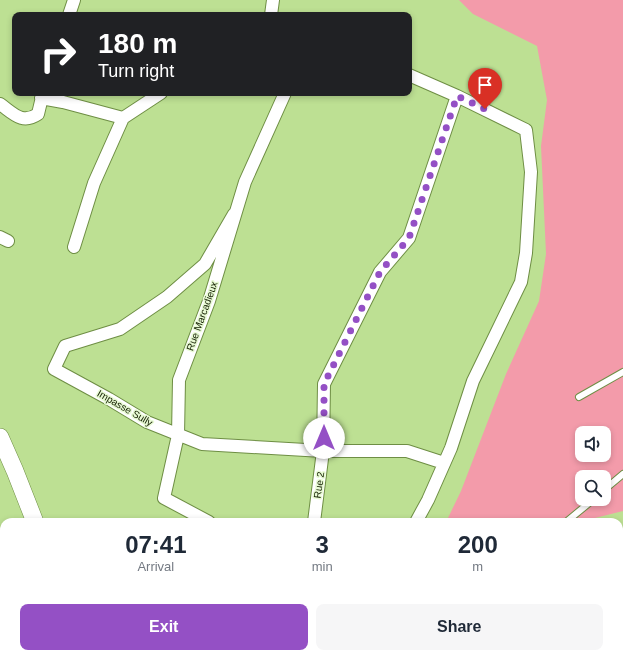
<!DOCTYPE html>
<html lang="en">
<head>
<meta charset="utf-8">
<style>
  body { margin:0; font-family:Helvetica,sans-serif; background:#f6f6f7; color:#1f2937; height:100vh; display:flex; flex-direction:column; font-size:15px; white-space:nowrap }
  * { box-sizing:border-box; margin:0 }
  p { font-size:13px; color:#747a83 }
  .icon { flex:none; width:22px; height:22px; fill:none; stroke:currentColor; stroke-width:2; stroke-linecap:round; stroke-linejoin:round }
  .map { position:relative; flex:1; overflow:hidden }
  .details { position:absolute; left:0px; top:518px; width:623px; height:140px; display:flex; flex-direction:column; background:#fff; border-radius:12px 12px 0 0; box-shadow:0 2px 6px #0003 }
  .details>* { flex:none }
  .guide { position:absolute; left:12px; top:12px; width:400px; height:84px; border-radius:8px; box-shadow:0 2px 6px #0003; background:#202124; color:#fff; overflow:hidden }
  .tools { position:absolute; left:575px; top:426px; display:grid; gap:8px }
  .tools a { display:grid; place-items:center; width:36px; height:36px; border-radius:8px; background:#fff; box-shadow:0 2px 6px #0003; font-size:20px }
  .pin { position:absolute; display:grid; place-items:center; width:34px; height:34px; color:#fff; margin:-41px -17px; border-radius:50% 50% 50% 0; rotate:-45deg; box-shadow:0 0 4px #0007 }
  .pin .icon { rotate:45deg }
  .me { position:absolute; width:44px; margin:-22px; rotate:0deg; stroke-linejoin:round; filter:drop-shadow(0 0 3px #0008) }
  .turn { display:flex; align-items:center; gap:14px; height:84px; padding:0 20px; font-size:18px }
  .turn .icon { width:52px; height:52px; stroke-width:2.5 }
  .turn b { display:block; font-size:28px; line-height:34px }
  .eta { display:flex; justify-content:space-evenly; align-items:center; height:68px; text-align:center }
  .eta b { font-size:24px; font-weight:800; line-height:28px }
  .action { display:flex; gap:8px; margin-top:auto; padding:8px 20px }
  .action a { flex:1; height:46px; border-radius:8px; background:#9450c5; color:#fff; font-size:16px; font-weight:800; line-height:46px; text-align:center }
  .action a+a { background:#f6f6f7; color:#1f2937 }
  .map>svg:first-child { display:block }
  .green { fill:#f39baa; fill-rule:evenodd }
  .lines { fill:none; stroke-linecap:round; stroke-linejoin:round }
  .lane-casing { stroke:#6e8e44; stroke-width:8 }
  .street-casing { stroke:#6e8e44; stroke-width:14 }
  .secondary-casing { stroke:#6e8e44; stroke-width:18 }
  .lane { stroke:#fff; stroke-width:6 }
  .street { stroke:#fff; stroke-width:12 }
  .secondary { stroke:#fff; stroke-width:17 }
  .route { stroke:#9450c5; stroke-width:7; stroke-dasharray:0 12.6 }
  .labels { text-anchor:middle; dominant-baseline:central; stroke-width:3; stroke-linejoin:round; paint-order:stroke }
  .street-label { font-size:10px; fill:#142002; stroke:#e8fad4 }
</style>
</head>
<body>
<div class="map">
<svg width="623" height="658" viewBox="0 0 623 658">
  <rect width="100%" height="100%" fill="#bde093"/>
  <path class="green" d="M459,0H623V511L579,522H446L461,491L506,374L539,301L546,254L541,146L547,100L537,46L473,14ZM582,433H604V455H582ZM582,477H604V499H582Z
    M195,654H359L366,658H196Z
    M386,654H504L506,658H385Z"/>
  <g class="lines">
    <defs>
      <path id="lane" d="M579,397L623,372
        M604,490L623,474
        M566,522L594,499
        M619,549L623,547
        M623,560L619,575L623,599
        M619,633L623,632"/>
      <path id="street" d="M69,15L74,0
        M271,15L273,0
        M409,75L457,96L526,130L531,172L526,253L521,282L473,381L451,448L428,500L416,522
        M41,98L63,102L123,118L161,93
        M0,104C13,113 22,125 38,114L43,93
        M234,214L205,264L167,297L120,329L65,346L54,369L109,399L147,422L202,444L323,451H407L444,463
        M0,237L8,241
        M74,247L94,183L123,118
        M209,522L164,498L178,435L179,380L209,301L245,182L285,93
        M314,522L323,451L324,384L380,272L409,238L457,96
        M0,605L4,609
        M336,654L340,658
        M222,658L225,654
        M403,658L406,654"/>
      <path id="secondary" d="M0,437L15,471L35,522
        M63,654L64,658"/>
    </defs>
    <use href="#lane" class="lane-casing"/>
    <use href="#street" class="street-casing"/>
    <use href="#secondary" class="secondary-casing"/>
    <use href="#lane" class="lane"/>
    <use href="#street" class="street"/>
    <use href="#secondary" class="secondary"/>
  </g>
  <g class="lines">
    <path class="route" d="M324,438V384L380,272L409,238L457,96L485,109"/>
  </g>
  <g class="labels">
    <g class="street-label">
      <text transform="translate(202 316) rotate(-70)">Rue Marcadieux</text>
      <text transform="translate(125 408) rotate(30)">Impasse Sully</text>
      <text transform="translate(319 485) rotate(-82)">Rue 2</text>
    </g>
  </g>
</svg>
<div class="tools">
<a><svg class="icon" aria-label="sound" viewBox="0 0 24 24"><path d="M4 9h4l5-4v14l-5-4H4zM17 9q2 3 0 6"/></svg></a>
<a><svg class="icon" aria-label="search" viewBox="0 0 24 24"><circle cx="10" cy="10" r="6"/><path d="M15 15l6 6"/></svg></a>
</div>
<div class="pin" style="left:485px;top:109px;background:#d93025"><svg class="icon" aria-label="arrive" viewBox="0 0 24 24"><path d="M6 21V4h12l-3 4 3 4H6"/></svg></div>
<svg class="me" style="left:324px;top:438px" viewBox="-20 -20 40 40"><circle r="19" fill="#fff"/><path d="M0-13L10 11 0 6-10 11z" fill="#9450c5"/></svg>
<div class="guide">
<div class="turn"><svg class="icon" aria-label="right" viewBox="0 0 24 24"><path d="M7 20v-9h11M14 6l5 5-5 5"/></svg><div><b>180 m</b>Turn right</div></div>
</div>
<section class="details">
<div class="eta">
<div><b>07:41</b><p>Arrival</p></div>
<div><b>3</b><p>min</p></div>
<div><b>200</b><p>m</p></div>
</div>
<div class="action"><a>Exit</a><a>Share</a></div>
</section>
</div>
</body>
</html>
